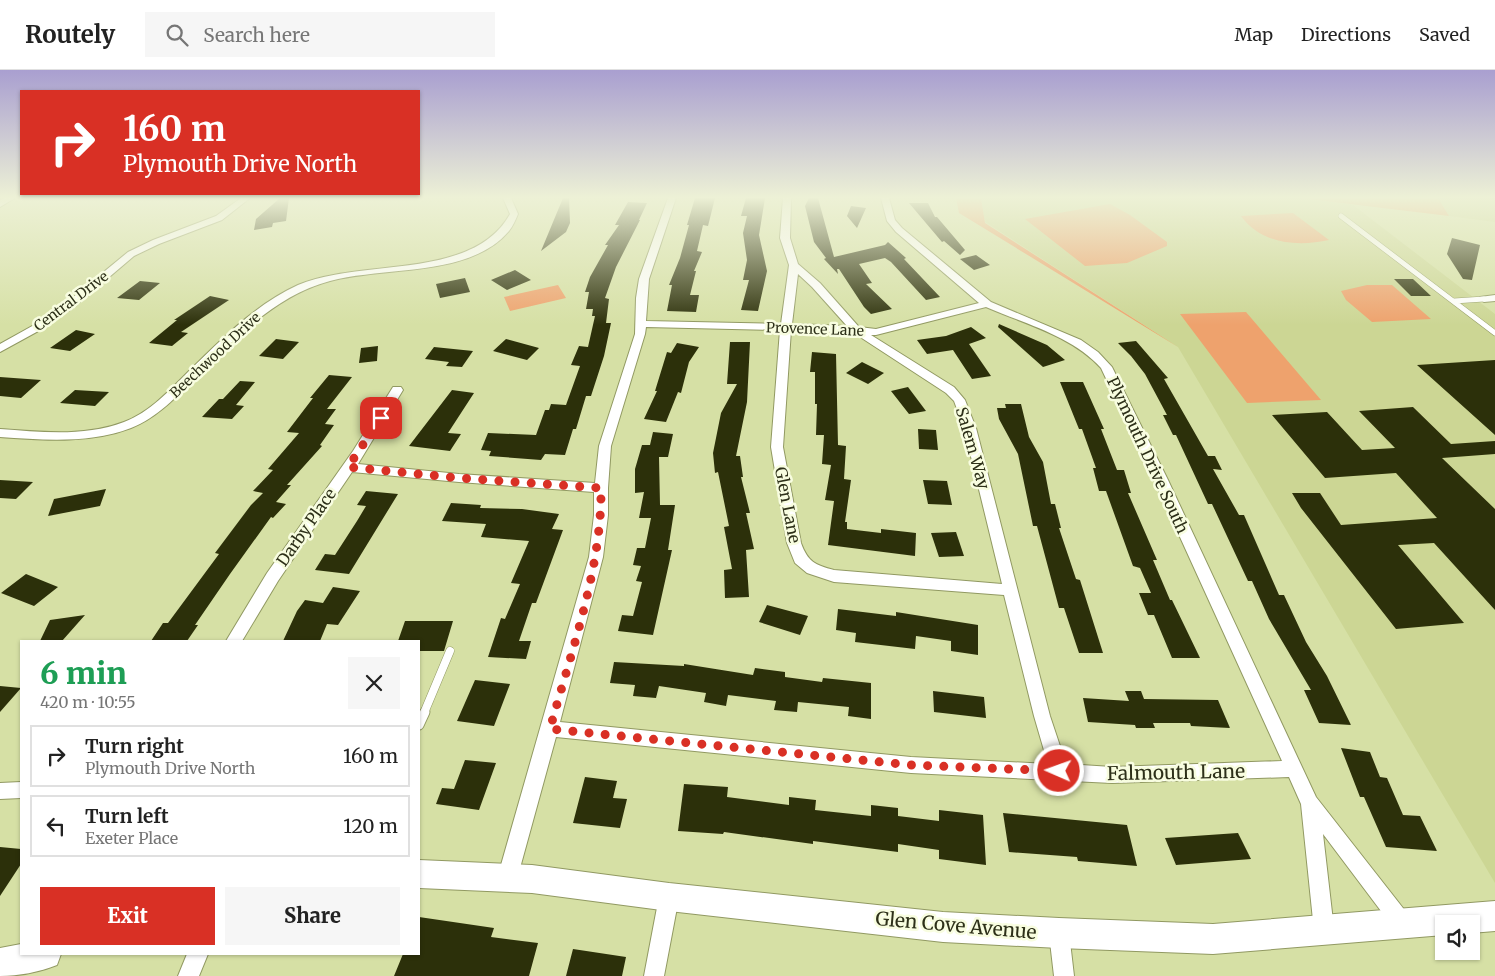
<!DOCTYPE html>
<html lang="en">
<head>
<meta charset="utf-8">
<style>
  body { margin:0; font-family:Merriweather,serif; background:#f6f6f6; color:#222; height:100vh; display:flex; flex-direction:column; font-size:19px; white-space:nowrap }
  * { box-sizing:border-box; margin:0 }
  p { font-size:16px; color:#767676 }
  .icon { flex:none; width:28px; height:28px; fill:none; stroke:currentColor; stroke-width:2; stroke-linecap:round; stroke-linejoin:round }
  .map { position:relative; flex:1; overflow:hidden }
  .details { position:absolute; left:20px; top:570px; width:400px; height:315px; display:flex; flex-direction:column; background:#fff; border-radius:0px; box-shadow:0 1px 4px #0004 }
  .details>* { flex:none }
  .hud { position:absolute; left:20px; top:20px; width:400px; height:105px; border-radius:0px; box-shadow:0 1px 4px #0004; background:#d93025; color:#fff; overflow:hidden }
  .fabs { position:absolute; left:1435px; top:845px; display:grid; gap:10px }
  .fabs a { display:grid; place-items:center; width:45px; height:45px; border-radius:0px; background:#fff; box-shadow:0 1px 4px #0004; font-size:25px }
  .pin { position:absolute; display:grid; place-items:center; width:42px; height:42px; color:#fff; margin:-21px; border-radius:10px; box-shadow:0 2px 8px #0006 }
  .me { position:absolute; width:55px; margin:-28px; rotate:272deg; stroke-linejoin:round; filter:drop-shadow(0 0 4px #0008) }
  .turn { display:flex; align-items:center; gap:18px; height:105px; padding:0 20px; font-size:22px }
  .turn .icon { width:65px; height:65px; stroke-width:2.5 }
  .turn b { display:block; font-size:35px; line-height:42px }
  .round { display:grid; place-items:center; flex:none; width:52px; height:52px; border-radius:0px; background:#f6f6f6 }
  .headline { display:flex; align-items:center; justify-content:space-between; height:85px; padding:0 20px }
  h1 { font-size:30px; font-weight:800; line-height:38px; color:#1e9e55 }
  .primary-button { display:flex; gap:10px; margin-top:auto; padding:10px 20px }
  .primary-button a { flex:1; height:58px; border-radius:0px; background:#d93025; color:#fff; font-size:20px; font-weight:800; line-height:58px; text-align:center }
  .primary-button a+a { background:#f6f6f6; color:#222 }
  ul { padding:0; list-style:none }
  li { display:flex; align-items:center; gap:15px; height:62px; margin:0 10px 8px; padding:0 10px; border:2px solid #e0e0e0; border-radius:0px }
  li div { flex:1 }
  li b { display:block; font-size:19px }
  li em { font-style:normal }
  header { display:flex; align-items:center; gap:30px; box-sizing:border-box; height:70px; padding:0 25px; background:#fff; border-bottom:1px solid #e0e0e0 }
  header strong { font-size:24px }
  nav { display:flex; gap:28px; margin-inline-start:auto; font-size:18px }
  .search { width:350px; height:45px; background:#f6f6f6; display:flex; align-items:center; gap:12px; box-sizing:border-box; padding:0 18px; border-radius:0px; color:#767676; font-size:19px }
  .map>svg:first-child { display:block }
  .built { fill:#ccd694 }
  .green { fill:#eea26d }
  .building { fill:#2c300a }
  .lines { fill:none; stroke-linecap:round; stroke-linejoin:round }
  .service-far2-casing { stroke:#919962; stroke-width:6 }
  .service-far1-casing { stroke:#919962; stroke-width:9 }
  .service-casing { stroke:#919962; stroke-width:11 }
  .minor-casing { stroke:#919962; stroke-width:2 }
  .secondary-casing { stroke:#919962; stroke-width:2 }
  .service-far2 { stroke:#fff; stroke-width:5 }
  .service-far1 { stroke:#fff; stroke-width:8 }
  .service { stroke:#fff; stroke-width:9 }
  .minor { fill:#fff; fill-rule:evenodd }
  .secondary { fill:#fff; fill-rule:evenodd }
  .route { stroke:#d93025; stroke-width:9; stroke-dasharray:0 16.2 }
  .labels { text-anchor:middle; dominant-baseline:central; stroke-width:5; stroke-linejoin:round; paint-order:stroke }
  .far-street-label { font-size:14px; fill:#2d3019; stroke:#f8fde0 }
  .street-label { font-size:16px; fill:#2d3019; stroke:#f8fde0 }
  .near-street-label { font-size:19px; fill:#2d3019; stroke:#f8fde0 }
</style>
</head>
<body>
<header>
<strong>Routely</strong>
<div class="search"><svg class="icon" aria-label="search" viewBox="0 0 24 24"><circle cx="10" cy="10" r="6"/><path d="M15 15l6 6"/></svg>Search here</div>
<nav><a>Map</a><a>Directions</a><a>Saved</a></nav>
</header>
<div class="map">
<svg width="1495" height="906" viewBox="0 0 1495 906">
  <rect width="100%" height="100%" fill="#d6e0a5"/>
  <path class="built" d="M981,128H1300L1353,135L1495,244V813L1178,277L985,152Z
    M1438,128H1495V152L1449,146Z"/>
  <path class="green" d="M956,128H981L985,153L1178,277L959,143Z
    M1300,128H1438L1449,146Z
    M1110,134L1130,145L1167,172V176L1127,193L1085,196L1025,149Z
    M1293,143L1329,170C1297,177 1261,174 1241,146Z
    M558,215L566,228L510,241L504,227Z
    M1367,215H1392L1431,249L1372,252L1346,230L1341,221Z
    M1246,242L1321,330L1247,333L1180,244Z"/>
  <path class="building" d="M280,128H289L286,151L273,153L272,157L254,160L256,149Z
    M563,128H569L570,153L566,162L541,181Z
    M695,128H715L708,156L703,155L697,181L702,182L694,201H696L690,225H699L696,242L667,241L672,215H669L680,188L689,155H687Z
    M746,128H765L759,165L767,201L758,241L741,240L749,210H743L747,190L743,163L747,146H741Z
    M809,128H818L834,187L885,175L888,172L906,188L904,189L940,227L926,230L891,192L885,188L859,194L872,213L866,214L892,239L871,244L864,237L839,199H837L838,204L824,189L826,188L814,172L805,136Z
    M628,132L647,133L639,150H640L616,197L605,228L609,229L606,253H611L604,286L591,326H586L576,359H573L565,385L545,384L541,390L489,386L491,381L481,380L488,363L536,365L545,340H549L551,334L566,335L580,296L571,295L579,276L588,277L595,246H592L593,239H586L589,222H585L590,207L608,175H605L619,155H615Z
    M909,133H928L935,147H937L965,180L960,185L944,171L942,172Z
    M851,136L866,138L857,158L847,146Z
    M1452,168L1480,175L1472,210L1463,209L1447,184Z
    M976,185L990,195L974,200L960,189Z
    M515,200L531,210L507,220L491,210Z
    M465,208L470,222L440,228L436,214Z
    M1394,209H1413L1431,226H1411Z
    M140,211L160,213L139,230L117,228Z
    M210,226L229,230L181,262L188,263L172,276L149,273L177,250H174Z
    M999,254L1047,275L1065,290L1043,297L998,257Z
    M971,257L986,268L969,274L991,306L972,309L953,280L927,284L917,270L946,266Z
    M76,260L95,264L70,281L50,278Z
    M276,269L299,272L283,289L259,286Z
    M506,269L539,278L527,290L493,281Z
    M1136,271L1168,308L1164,309L1208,386H1215L1222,400L1213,399L1239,445H1244L1279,525H1284L1306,572L1327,606L1351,655L1319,653L1304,620H1311L1269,549L1252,511H1248L1212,434H1208L1176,365H1173L1163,345H1167L1145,304L1131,286L1118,273Z
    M730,272H750L747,332L736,386H740L743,407H741L750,443H746L754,479L746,480L749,527L725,528L724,500L732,499L724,457L729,456L718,402L715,403L713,383L721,343L737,314H727Z
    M677,273L699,277L689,292L681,323L678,322L666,352L644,349L657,321H655L667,282L671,283Z
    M378,276L377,291L359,293L361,278Z
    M434,277L473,281L462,297L446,296L449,292L425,289Z
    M812,282L836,284L838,375L846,376L844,409L851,410L845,452H847V459L881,463V459L916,463L915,486L828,475L834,431L825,430L831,395L822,394L824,365H816L817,334H815V302H810Z
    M1495,290V365L1417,295Z
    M862,292L884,303L868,314L846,303Z
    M329,305L352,307L327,339H336L325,354L334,355L320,375L322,376L287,415H291L276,432L286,434L273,448L271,447L230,504L195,555H198L187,571H151L163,553H168L219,484L215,483L251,435L263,423L253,421L273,400L268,399L299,363L287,362L313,328H310Z
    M0,307L41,310L21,328L0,326Z
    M240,311L255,312L236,335L244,336L232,349L202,347L219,329H223Z
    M1060,312H1083L1104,359H1101L1117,400H1124L1131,423H1128L1157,490H1153L1170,530H1172L1200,588H1172L1154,545H1148L1139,523H1151L1140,498L1133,496L1106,421H1099L1093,398H1096L1082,359H1079Z
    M908,317L926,341L909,344L891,321Z
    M75,320L109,322L95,336L60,333Z
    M452,320L474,323L448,363L461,364L450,381L409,376Z
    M1005,334H1021L1029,367L1043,392L1051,434H1055L1061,458H1059L1076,509L1080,510L1103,583H1079L1064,538H1059L1037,456H1033L1018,384L999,349L997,338H1006Z
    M1413,337L1451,374L1495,371V384L1442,388L1495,439V540L1434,473L1398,475L1464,553L1396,559L1301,438L1292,423H1320L1341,455L1437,448L1396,403L1325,408L1272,345L1327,342L1362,380L1395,378L1359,341Z
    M918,359L936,360L938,380L919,379Z
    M653,362L673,364L668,387H659L660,435H675L668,480H672L653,565L618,561L622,545L633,546L642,512L636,511L641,496L633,495L637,478H645L651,448H639L644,422L635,423V399L642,375H650Z
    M0,410L33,412L16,429L0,428Z
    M923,410L947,411L952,435L928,434Z
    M106,419L100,436L48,446L54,429Z
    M366,421L398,424L349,504L315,500L325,484L335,485L357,451L366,436L357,435Z
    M451,433L481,435L480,438L522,439L559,444L552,459L563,460L536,533H532L519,571H531L526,589L488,587L501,548L505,549L520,514L511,513L529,471L481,467L486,454L442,451Z
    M956,462L964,486L939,487L931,463Z
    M26,504L58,517L34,536L1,523Z
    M333,517L360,521L338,555L327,554L320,571H283L297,541L305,530L323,533Z
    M767,535L808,546L800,565L759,552Z
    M838,539L896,546V542L978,555V585L951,581V571L916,566L915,579L855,572L856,563L836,560Z
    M85,545L62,571H40L50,550Z
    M405,551H453L444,581H419V571H398Z
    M614,592L684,596V594L753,605L755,598L785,602V607L822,612L823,608L871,613V649L848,646L849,637L798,632L797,642L774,640L776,631L728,625L726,636L704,632L706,623L659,616L656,628L633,626L635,615L610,613Z
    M475,610L510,614L494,656L457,651Z
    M0,616L21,618L0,642Z
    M933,621L984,627L986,648L934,642Z
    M1125,621H1141L1144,629L1218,630L1230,658L1191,656L1190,653H1153L1155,658H1136L1135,655L1088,652L1083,628L1129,631Z
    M1341,678L1370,682L1380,707L1387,708L1403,745L1420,746L1437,781L1386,777L1364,727H1360Z
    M465,690L496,693L479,740L436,734L442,718L454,719Z
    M585,707L617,711L613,728L627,729L620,758L573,753Z
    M684,714L728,717L727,727L789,735V727L816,730L815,740L871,746V735L898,738V746L939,751V740L983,745L986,795L939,789V780L898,774V782L813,771V774L724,762L723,764L678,761Z
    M1003,743L1127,755L1137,796L1078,791L1077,787L1009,782Z
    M1238,763L1251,789L1176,795L1165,768Z
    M0,777L21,779V794L0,826Z
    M419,847L494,858L491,867L538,873L529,906H394L403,884H419Z
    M573,879L626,887L622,906H566Z"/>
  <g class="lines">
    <defs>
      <path id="service-far2" d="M1341,146L1495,263
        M1454,231L1484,229"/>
      <path id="service-far1" d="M424,643L450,581"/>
      <path id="service" d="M419,655L425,642"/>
      <path id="minor" d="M5,128H15L0,137V130Z
        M241,128H250L222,150L159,174L134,186L74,237L42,259L0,282V274L34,255L66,233L128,182L153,170L216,146Z
        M503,128H511L518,144C516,149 513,156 509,161C469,208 385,196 330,211C276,225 235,269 196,307C177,326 157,348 131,358C89,374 44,370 0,367V359C41,362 85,367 124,352C150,342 169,321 189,301C222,269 256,234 298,215C361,188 473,211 510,144Z
        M668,128H676L649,209L646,251L781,254L789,195L780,168L783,128H791L790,168L798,194L820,213L859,257L876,259L979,233L896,162L887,151L881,128H889L895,150L902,158L991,232L1081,270L1098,282L1112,297L1168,410L1316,727L1410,847L1413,854L1410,861L1403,864L1396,861L1323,764L1334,860L1331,867L1324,870L1317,867L1314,860L1301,734L1289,707L1112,713L911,703L556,667L517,809L514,816L507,819L500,816L497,809L589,487L594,445V422L459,412L352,402L278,511L242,571H226L267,503L353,381L393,317H401L403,320L358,394L459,404L595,413L599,376L635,264L636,228L639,209ZM798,204L812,217L847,256L792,254ZM986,237C1025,254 1072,266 1101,298L1154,410L1282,691L1112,697L1066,694L1050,646L976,358L965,330L954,317L871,265H876ZM646,257L780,260L771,377L787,473L795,493L807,503L834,512L1004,525L1034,646L1048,694L911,687L560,652L603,487L608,445V418L611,376L645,264ZM791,260L854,263L946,323L954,331L964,358L1002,514L834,500C815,495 808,492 801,473L783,377Z
        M1495,225V231L1484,232L1479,229L1480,227Z
        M21,712V728L0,729V713Z
        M669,817L676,820L679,827L664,906H644L659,827L662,820Z
        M1059,853L1066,856L1069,863L1074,906H1054L1049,863L1052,856Z
        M187,884H208L199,906H178Z"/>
      <path id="secondary" d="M419,790L532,795L669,813L943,842L1059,848L1213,854L1495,831V861L1471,863V854H1444V865L1213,884L1059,878L943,872L669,841L532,823L419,818Z
        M21,874V884H61L57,895C39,902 19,906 0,906V878Z"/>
    </defs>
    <use href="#service-far2" class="service-far2-casing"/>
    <use href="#service-far1" class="service-far1-casing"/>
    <use href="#service" class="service-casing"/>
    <use href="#minor" class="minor-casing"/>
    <use href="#secondary" class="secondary-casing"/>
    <use href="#service-far2" class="service-far2"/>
    <use href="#service-far1" class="service-far1"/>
    <use href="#service" class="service"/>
    <use href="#minor" class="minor"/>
    <use href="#secondary" class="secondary"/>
  </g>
  <linearGradient id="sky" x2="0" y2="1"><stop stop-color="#a99fd0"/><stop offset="0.5" stop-color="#edf1d6"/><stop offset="1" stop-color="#edf1d6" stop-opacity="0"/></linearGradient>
  <rect width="1495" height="255" fill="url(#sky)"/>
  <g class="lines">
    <path class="route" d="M381,348L348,397L459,408L601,418C602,498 571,582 550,659L911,695L1059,701"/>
  </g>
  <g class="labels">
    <g class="far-street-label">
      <text transform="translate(71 231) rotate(-37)">Central Drive</text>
      <text transform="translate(815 259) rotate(2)">Provence Lane</text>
      <text transform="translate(215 285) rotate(-43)">Beechwood Drive</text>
    </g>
    <g class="street-label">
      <text transform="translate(973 378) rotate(74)">Salem Way</text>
      <text transform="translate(1148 385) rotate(65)">Plymouth Drive South</text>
      <text transform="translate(788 435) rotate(79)">Glen Lane</text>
      <text transform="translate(306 457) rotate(-55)">Darby Place</text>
    </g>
    <g class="near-street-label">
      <text transform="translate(1176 702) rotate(-1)">Falmouth Lane</text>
      <text transform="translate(956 855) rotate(5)">Glen Cove Avenue</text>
    </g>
  </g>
</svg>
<div class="fabs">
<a><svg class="icon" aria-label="sound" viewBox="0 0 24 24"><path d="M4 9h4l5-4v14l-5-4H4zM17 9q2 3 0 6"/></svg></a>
</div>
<div class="pin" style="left:381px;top:348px;background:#d93025"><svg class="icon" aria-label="arrive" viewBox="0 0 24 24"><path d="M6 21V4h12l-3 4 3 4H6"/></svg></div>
<svg class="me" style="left:1059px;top:701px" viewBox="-20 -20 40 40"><circle r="17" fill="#d93025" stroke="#fff" stroke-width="3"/><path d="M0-11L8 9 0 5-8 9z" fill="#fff"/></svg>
<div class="hud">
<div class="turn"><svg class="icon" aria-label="right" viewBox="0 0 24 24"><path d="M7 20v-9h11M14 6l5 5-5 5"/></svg><div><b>160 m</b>Plymouth Drive North</div></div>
</div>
<section class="details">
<div class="headline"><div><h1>6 min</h1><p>420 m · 10:55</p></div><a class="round"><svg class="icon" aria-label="close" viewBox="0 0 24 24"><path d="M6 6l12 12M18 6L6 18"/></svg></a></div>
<ul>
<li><svg class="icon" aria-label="right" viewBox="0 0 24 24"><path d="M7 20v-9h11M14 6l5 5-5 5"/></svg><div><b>Turn right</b><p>Plymouth Drive North</p></div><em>160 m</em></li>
<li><svg class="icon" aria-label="left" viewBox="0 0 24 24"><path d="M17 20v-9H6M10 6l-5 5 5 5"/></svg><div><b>Turn left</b><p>Exeter Place</p></div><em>120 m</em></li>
</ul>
<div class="primary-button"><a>Exit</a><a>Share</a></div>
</section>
</div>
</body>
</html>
